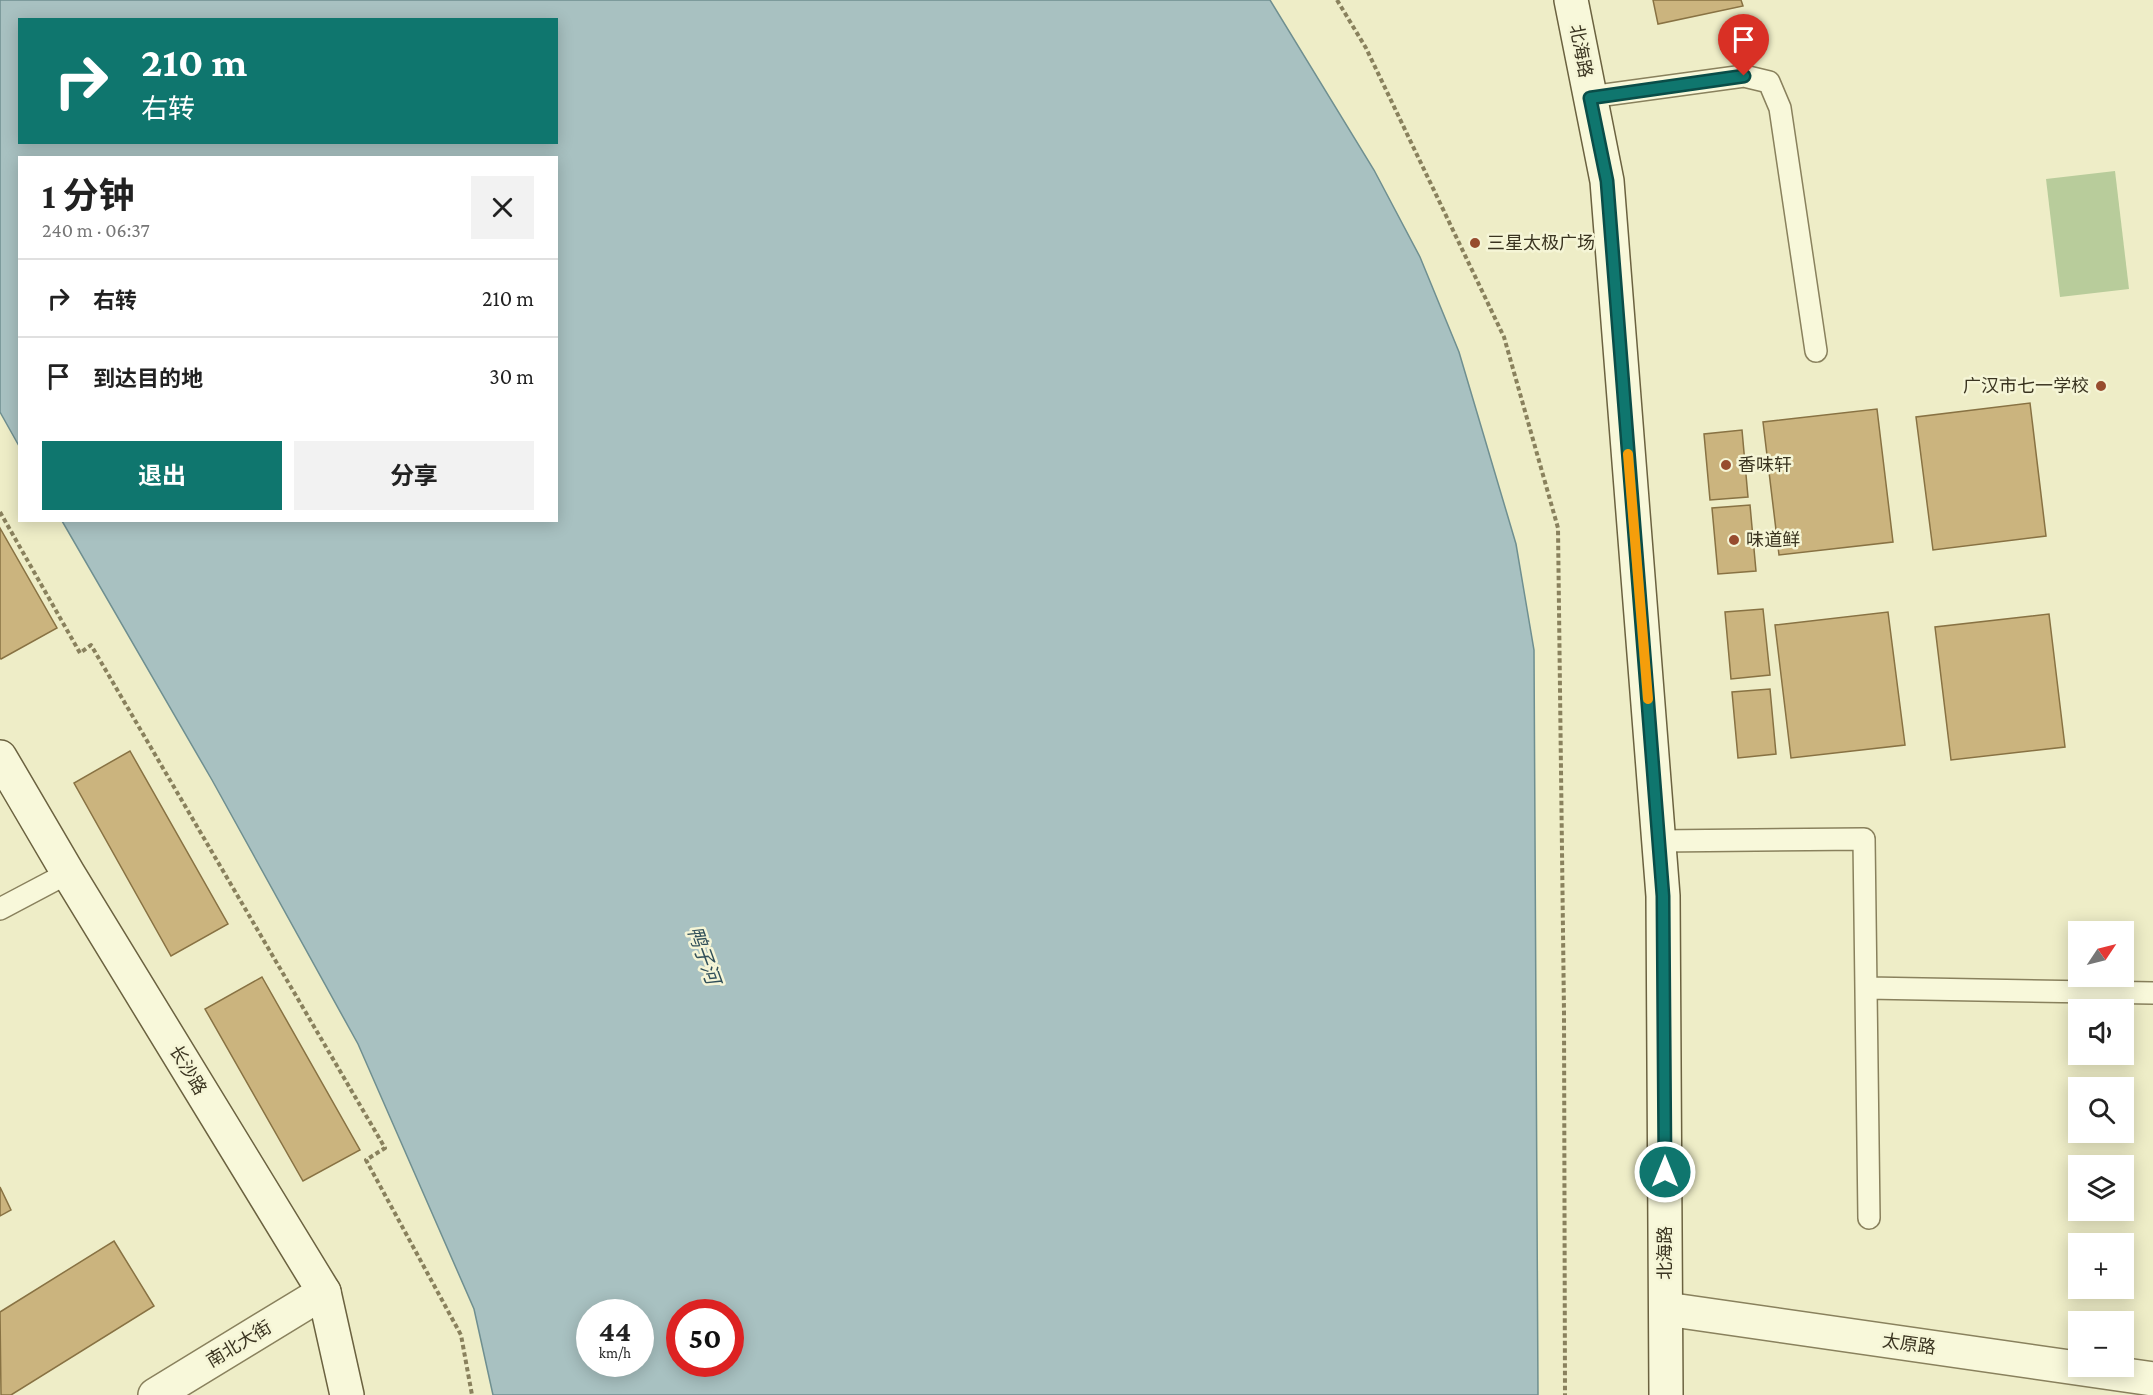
<!DOCTYPE html>
<html lang="zh">
<head>
<meta charset="utf-8">
<style>
  body { margin:0; font-family:"Crimson Pro","Noto Sans SC",serif; background:#f2f2f2; color:#222; height:100vh; display:flex; flex-direction:column; font-size:22px; white-space:nowrap }
  * { box-sizing:border-box; margin:0 }
  p { font-size:20px; color:#767676 }
  .icon { flex:none; width:33px; height:33px; fill:none; stroke:currentColor; stroke-width:2; stroke-linecap:round; stroke-linejoin:round }
  .map { position:relative; flex:1; overflow:hidden }
  .side { position:absolute; left:18px; top:156px; width:540px; height:366px; display:flex; flex-direction:column; background:#fff; border-radius:0px; box-shadow:0 3px 15px #0003 }
  .side>* { flex:none }
  .hud { position:absolute; left:18px; top:18px; width:540px; height:126px; border-radius:0px; box-shadow:0 3px 15px #0003; background:#0f766e; color:#fff; overflow:hidden }
  .needle { width:39px; rotate:55deg }
  .tools { position:absolute; left:2068px; top:921px; display:grid; gap:12px }
  .tools a { display:grid; place-items:center; width:66px; height:66px; border-radius:0px; background:#fff; box-shadow:0 3px 15px #0003; font-size:30px }
  .speed { position:absolute; left:576px; top:1299px; display:flex; gap:12px; font-size:30px; font-weight:700; text-align:center }
  .speed>* { display:grid; place-content:center; width:78px; height:78px; border-radius:50%; background:#fff; box-shadow:0 3px 15px #0003; line-height:1 }
  .speed small { font-size:15px; font-weight:400 }
  .speed .limit { border:9px solid #d22; background:#fff; color:#111 }
  .pin { position:absolute; display:grid; place-items:center; width:51px; height:51px; color:#fff; margin:-62px -26px; border-radius:50% 50% 50% 0; rotate:-45deg; box-shadow:0 0 6px #0007 }
  .pin .icon { rotate:45deg }
  .me { position:absolute; width:66px; margin:-33px; rotate:0deg; stroke-linejoin:round; filter:drop-shadow(0 0 4px #0008) }
  .turn { display:flex; align-items:center; gap:21px; height:126px; padding:0 24px; font-size:27px }
  .turn .icon { width:78px; height:78px; stroke-width:2.5 }
  .turn b { display:block; font-size:42px; line-height:51px }
  .round { display:grid; place-items:center; flex:none; width:63px; height:63px; border-radius:0px; background:#f2f2f2 }
  .summary { display:flex; align-items:center; justify-content:space-between; height:102px; padding:0 24px }
  h1 { font-size:36px; font-weight:700; line-height:45px }
  .action { display:flex; gap:12px; margin-top:auto; padding:12px 24px }
  .action a { flex:1; height:69px; border-radius:0px; background:#0f766e; color:#fff; font-size:24px; font-weight:700; line-height:69px; text-align:center }
  .action a+a { background:#f2f2f2; color:#222 }
  ul { padding:0; list-style:none }
  li { display:flex; align-items:center; gap:18px; height:78px; padding:0 24px; border-top:2px solid #e0e0e0 }
  li div { flex:1 }
  li b { display:block; font-size:22px }
  li em { font-style:normal }
  .map>svg:first-child { display:block }
  .green { fill:#b8cc9b }
  .water { fill:#a8c1c1; stroke:#6f8f90; stroke-width:1.5; fill-rule:evenodd }
  .building { fill:#cbb47e; stroke:#887243; stroke-width:1.5 }
  .lines { fill:none; stroke-linecap:round; stroke-linejoin:round }
  .service-casing { stroke:#89815d; stroke-width:24 }
  .tertiary-casing { stroke:#89815d; stroke-width:36 }
  .secondary-casing { stroke:#6b6240; stroke-width:36 }
  .path { stroke:#89815d; stroke-width:4; stroke-dasharray:4.5 3; stroke-linecap:butt }
  .service { stroke:#f8f8da; stroke-width:21 }
  .tertiary { stroke:#f8f8da; stroke-width:33 }
  .secondary { stroke:#f8f8da; stroke-width:33 }
  .route-casing { stroke:#0a4d48; stroke-width:15 }
  .route { stroke:#0f766e; stroke-width:10 }
  .slow { stroke:#f59e0b; stroke-width:10 }
  .poi-dot { fill:#974c2e; stroke:#f5f5d6; stroke-width:2 }
  .labels { text-anchor:middle; dominant-baseline:central; stroke-width:5; stroke-linejoin:round; paint-order:stroke }
  .street-label { font-size:18px; fill:#3a3420; stroke:#f5f5d6 }
  .poi-label { font-size:18px; fill:#3a3420; stroke:#f5f5d6; text-anchor:start }
  .water-label { font-size:20px; font-style:italic; fill:#304f59; stroke:#f5f5d6 }
</style>
</head>
<body>
<div class="map">
<svg width="2153" height="1395" viewBox="0 0 2153 1395">
  <rect width="100%" height="100%" fill="#eeedc7"/>
  <path class="green" d="M2115,171L2129,289L2060,297L2046,179Z"/>
  <path class="water" d="M0,0H1270L1374,170L1420,257L1459,352L1516,544L1534,650L1538,1395H493L474,1309L358,1044L212,780L62,521L556,520V158H20L19,446L0,412ZM20,20H556V142H20ZM640,1312V1364H590V1312ZM680,1312H730V1364H680Z"/>
  <path class="building" d="M1653,0H1741L1743,6L1658,24Z
    M2030,403L2046,536L1933,550L1916,417Z
    M1877,409L1893,542L1779,555L1763,422Z
    M1742,430L1748,497L1710,500L1704,434Z
    M1750,505L1756,571L1718,574L1712,508Z
    M0,528L57,628L1,659L0,658Z
    M1763,609L1770,675L1731,679L1725,612Z
    M1888,612L1905,745L1791,758L1775,625Z
    M2049,614L2065,747L1951,760L1935,627Z
    M1770,689L1776,754L1738,758L1732,692Z
    M130,751L228,924L171,956L74,783Z
    M262,977L360,1150L303,1181L205,1009Z
    M0,1187L11,1210L0,1216Z
    M114,1241L154,1306L11,1395H1L0,1312Z"/>
  <g class="lines">
    <defs>
      <path id="service" d="M1590,97L1744,76L1769,82L1780,108L1816,351
        M1659,841L1864,839L1869,1218
        M0,909L68,873
        M1867,988L2153,993"/>
      <path id="tertiary" d="M1666,1309L2153,1379
        M155,1395L324,1292"/>
      <path id="secondary" d="M1571,0L1607,181L1663,896L1666,1395
        M0,757L68,873L324,1292L347,1395"/>
    </defs>
    <use href="#service" class="service-casing"/>
    <use href="#tertiary" class="tertiary-casing"/>
    <use href="#secondary" class="secondary-casing"/>
    <path class="path" d="M1337,0L1366,48L1504,337L1558,528L1564,1012L1565,1395
      M0,512L80,653L91,645L385,1148L366,1160L461,1335L472,1395"/>
    <use href="#service" class="service"/>
    <use href="#tertiary" class="tertiary"/>
    <use href="#secondary" class="secondary"/>
  </g>
  <g class="lines">
    <defs>
      <path id="route" d="M1665,1172L1663,896L1607,181L1590,98L1744,76"/>
    </defs>
    <use href="#route" class="route-casing"/>
    <use href="#route" class="route"/>
    <path class="slow" d="M1628,454L1648,699"/>
  </g>
  <g class="poi-dot">
    <circle cx="1475" cy="243" r="6"/>
    <circle cx="2101" cy="386" r="6"/>
    <circle cx="1726" cy="465" r="6"/>
    <circle cx="1734" cy="540" r="6"/>
  </g>
  <g class="labels">
    <g class="street-label">
      <text transform="translate(1581 51) rotate(79)">北海路</text>
      <text transform="translate(188 1070) rotate(59)">长沙路</text>
      <text transform="translate(1665 1253) rotate(-90)">北海路</text>
      <text transform="translate(239 1344) rotate(-31)">南北大街</text>
      <text transform="translate(1909 1344) rotate(8)">太原路</text>
    </g>
    <g class="poi-label">
      <text x="1487" y="243">三星太极广场</text>
      <text x="2089" y="386" text-anchor="end">广汉市七一学校</text>
      <text x="1738" y="465">香味轩</text>
      <text x="1746" y="540">味道鲜</text>
    </g>
    <g class="water-label">
      <text transform="translate(704 955) rotate(70)">鸭子河</text>
    </g>
  </g>
</svg>
<div class="tools">
<a><svg class="needle" viewBox="-14 -14 28 28"><path d="M0-13l5 13h-10z" fill="#e53935"/><path d="M0 13l5-13h-10z" fill="#767676"/></svg></a>
<a><svg class="icon" aria-label="sound" viewBox="0 0 24 24"><path d="M4 9h4l5-4v14l-5-4H4zM17 9q2 3 0 6"/></svg></a>
<a><svg class="icon" aria-label="search" viewBox="0 0 24 24"><circle cx="10" cy="10" r="6"/><path d="M15 15l6 6"/></svg></a>
<a><svg class="icon" aria-label="layers" viewBox="0 0 24 24"><path d="M12 4l9 5-9 5-9-5zM3 14l9 5 9-5"/></svg></a>
<a>+</a>
<a>−</a>
</div>
<div class="speed"><div>44<small>km/h</small></div><div class="limit">50</div></div>
<div class="pin" style="left:1744px;top:76px;background:#d93025"><svg class="icon" aria-label="arrive" viewBox="0 0 24 24"><path d="M6 21V4h12l-3 4 3 4H6"/></svg></div>
<svg class="me" style="left:1665px;top:1172px" viewBox="-20 -20 40 40"><circle r="17" fill="#0f766e" stroke="#fff" stroke-width="3"/><path d="M0-11L8 9 0 5-8 9z" fill="#fff"/></svg>
<div class="hud">
<div class="turn"><svg class="icon" aria-label="right" viewBox="0 0 24 24"><path d="M7 20v-9h11M14 6l5 5-5 5"/></svg><div><b>210 m</b>右转</div></div>
</div>
<section class="side">
<div class="summary"><div><h1>1 分钟</h1><p>240 m · 06:37</p></div><a class="round"><svg class="icon" aria-label="close" viewBox="0 0 24 24"><path d="M6 6l12 12M18 6L6 18"/></svg></a></div>
<ul>
<li><svg class="icon" aria-label="right" viewBox="0 0 24 24"><path d="M7 20v-9h11M14 6l5 5-5 5"/></svg><div><b>右转</b></div><em>210 m</em></li>
<li><svg class="icon" aria-label="arrive" viewBox="0 0 24 24"><path d="M6 21V4h12l-3 4 3 4H6"/></svg><div><b>到达目的地</b></div><em>30 m</em></li>
</ul>
<div class="action"><a>退出</a><a>分享</a></div>
</section>
</div>
</body>
</html>
